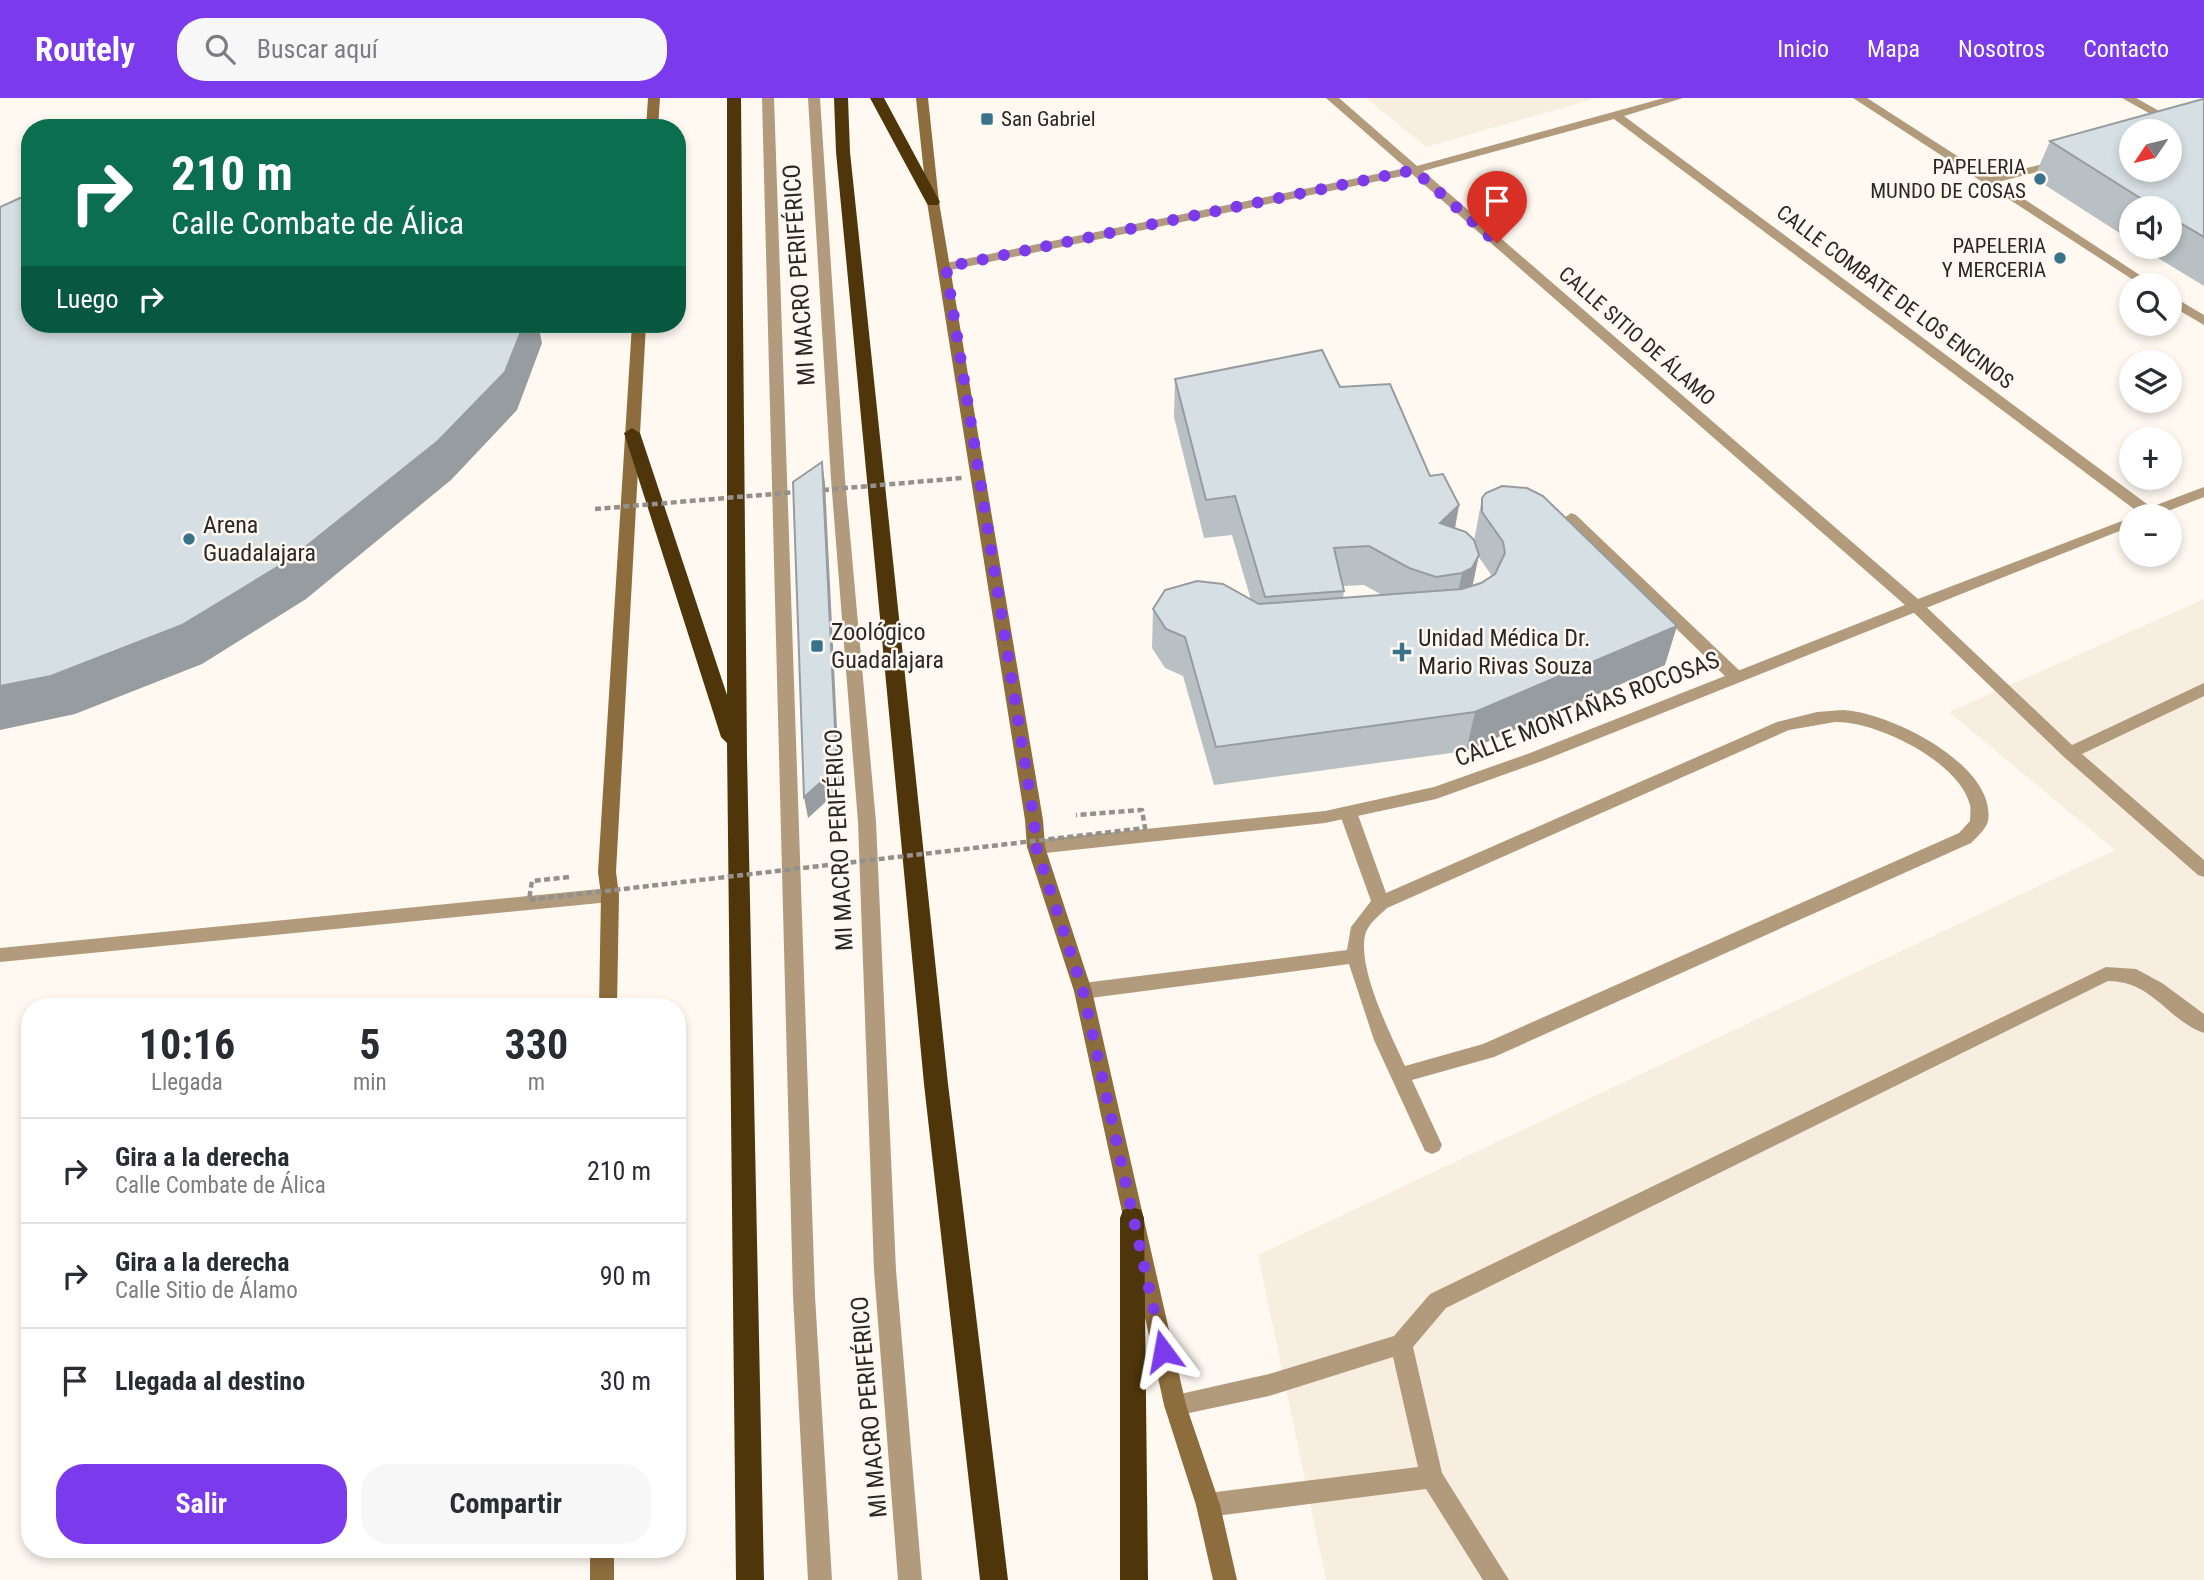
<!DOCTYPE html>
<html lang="es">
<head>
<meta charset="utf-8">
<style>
  body { margin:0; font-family:"Roboto Condensed",sans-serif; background:#f7f7f7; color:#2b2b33; height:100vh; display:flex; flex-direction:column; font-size:26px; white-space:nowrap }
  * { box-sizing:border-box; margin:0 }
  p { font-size:23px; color:#7c7c81 }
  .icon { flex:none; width:38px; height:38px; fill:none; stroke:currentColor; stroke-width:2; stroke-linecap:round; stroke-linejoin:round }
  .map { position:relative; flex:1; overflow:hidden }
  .sheet { position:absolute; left:21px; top:900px; width:665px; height:560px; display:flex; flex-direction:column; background:#fff; border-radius:28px; box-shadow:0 4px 10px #0003 }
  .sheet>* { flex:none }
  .guide { position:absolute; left:21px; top:21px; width:665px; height:214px; border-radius:28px; box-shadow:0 4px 10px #0003; background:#0b6e4f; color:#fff; overflow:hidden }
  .needle { width:46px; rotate:235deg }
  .controls { position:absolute; left:2119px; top:21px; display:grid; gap:14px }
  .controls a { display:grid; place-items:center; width:63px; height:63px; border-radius:50%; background:#fff; box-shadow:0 4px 10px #0003; font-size:35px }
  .pin { position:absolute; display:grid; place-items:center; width:60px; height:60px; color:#fff; margin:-72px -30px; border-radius:50% 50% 50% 0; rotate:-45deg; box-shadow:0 0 7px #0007 }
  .pin .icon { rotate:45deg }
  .me { position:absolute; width:77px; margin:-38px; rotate:347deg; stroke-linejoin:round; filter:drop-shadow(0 0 5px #0008) }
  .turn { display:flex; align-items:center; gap:24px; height:147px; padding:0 35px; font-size:32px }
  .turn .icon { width:91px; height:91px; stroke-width:2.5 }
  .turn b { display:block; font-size:49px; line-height:60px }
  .then { display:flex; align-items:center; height:66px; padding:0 35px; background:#0003; gap:14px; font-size:26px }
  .eta { display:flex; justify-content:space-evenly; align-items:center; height:119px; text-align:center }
  .eta b { font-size:42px; font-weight:700; line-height:49px }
  .action { display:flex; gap:14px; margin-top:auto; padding:14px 35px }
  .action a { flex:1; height:80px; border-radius:28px; background:#7c3aed; color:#fff; font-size:28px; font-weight:700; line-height:80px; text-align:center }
  .action a+a { background:#f7f7f7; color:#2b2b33 }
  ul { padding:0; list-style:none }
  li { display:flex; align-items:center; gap:21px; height:105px; padding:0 35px; border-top:2px solid #e1e1e2 }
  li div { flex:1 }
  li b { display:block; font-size:26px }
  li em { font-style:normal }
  header { display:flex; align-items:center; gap:42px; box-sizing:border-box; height:98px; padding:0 35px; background:#7c3aed; color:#fff }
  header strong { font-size:33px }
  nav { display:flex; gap:38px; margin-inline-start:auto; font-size:24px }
  .search { width:490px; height:63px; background:#f7f7f7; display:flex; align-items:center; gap:18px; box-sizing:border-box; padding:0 24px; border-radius:28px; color:#7c7c81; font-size:26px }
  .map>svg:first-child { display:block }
  .built { fill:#f8eee0 }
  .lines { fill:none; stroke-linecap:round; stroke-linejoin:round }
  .lane { fill:#b19b7c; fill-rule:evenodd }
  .street { fill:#b19b7c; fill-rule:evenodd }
  .secondary { fill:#8d6c3d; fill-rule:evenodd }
  .highway { fill:#4f350a; fill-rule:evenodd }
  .path-bridge { stroke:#94908b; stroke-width:4.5; stroke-dasharray:6 3.5; stroke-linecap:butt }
  .wall { fill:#b8c0c3; fill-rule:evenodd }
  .shaded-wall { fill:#969c9f }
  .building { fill:#d6dfe3; stroke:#969c9f; stroke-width:2; fill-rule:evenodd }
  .route { stroke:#7c3aed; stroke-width:12; stroke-dasharray:0 21.6 }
  .poi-dot { fill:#38738b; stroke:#fff9f2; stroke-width:2.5 }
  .labels { text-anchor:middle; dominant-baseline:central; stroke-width:5; stroke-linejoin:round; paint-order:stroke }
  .far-poi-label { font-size:21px; fill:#2a2826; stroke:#fff9f2; text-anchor:end }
  .far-street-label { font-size:21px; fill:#2a2826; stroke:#fff9f2 }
  .street-label { font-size:24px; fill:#2a2826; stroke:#fff9f2 }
  .poi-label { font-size:24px; fill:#2a2826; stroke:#fff9f2; text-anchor:start }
</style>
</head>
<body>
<header>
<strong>Routely</strong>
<div class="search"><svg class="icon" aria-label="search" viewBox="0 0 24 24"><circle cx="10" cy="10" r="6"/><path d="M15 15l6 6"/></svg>Buscar aquí</div>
<nav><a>Inicio</a><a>Mapa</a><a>Nosotros</a><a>Contacto</a></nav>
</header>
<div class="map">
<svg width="2204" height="1482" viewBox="0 0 2204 1482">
  <rect width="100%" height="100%" fill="#fff9f2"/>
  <path class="built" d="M1366,0H1597L1426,49Z
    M2204,501V1482H1326L1258,1157L2115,752L1949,614Z"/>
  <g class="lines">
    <path class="lane" d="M762,0H774L815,1198L832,1482H808L793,1198Z
      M808,0H820L845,381L876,724L896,1172L922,1482H898L874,1172L858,724L831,381Z
      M1571,415L1576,417L1742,575L1744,579L1742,583H1730L1566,423L1564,420Z
      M1916,503L1921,504L2072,647L2204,585V598L2082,656L2204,762V779L2198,777L2064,659L1911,512L1908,508L1911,504Z
      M1843,612C1889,614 1997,667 1988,723C1986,731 1977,739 1971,745L1494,959L1412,982L1442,1047L1439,1053L1432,1056L1425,1053L1374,942L1349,866L1083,901L1076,898L1074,893L1076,888L1083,885L1347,852L1351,829L1371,803L1339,714L1342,709H1354L1357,714L1386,795L1777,624L1817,614ZM1835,624C1876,623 1959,663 1970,707C1971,711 1970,718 1970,723L1959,735L1483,946L1405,968C1391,937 1355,867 1366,834C1370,824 1380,817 1387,810L1789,632Z
      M2106,869L2136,871L2162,885L2204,916V935C2167,922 2153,883 2108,883L1446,1210L1413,1249L1442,1375L1509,1482H1483L1426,1391L1208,1419L1200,1415L1196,1407L1200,1399L1208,1395L1418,1369L1393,1259L1269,1298L1175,1318L1167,1315L1164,1307L1167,1299L1269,1276L1394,1238L1430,1196Z"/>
    <path class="street" d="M1326,0H1339L1417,68L1664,0H1683L1624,18L2151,409L2204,389V399L2155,418H2132V428L1542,663L1436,701L1325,725L1036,756L1030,754L1027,749L1030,744L1036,742L1325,713L1434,689L1530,655L1905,507L1412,76L946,173L940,169L946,165L1406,70ZM1614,21L2138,414L2135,418L1918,501L1423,73Z
      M1853,0H1867L1990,79L2064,61V67L1998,84L2155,187H2141Z
      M2122,0H2136L2204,38V46Z
      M2170,197L2204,217V227L2170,207Z
      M610,790L616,792L619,797L616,802L610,804L0,864V850Z"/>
    <path class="secondary" d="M648,0H660L658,30H646Z
      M916,0H928L939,104L1043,722L1045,749L1092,893L1186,1307L1220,1407L1237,1482H1213L1196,1407L1164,1307L1074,893L1027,749L1025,722L927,104Z
      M632,226H646L616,774L619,797L617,908H599L601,797L598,774Z
      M590,1451H614V1482H590Z"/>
    <path class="highway" d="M727,0H741L747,657L764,1482H736L727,645L721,639L624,335L632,330L640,335L727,597Z
      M834,0H848L850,54L948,986L1008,1482H980L924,986L836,54Z
      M870,0H884L940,104L938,107H928L926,104Z
      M1132,1109L1141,1112L1144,1120L1148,1482H1120V1120L1123,1112Z"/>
    <path class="path-bridge" d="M823,392L962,380
      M595,411L797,394
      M569,779L532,783L529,802L1145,730L1142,712L1076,717"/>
  </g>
  <path class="wall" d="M2204,1V188L2140,149H2170V110H2132V143L2034,80L2050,43Z
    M1175,281L1340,289L1459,407L1455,430L1474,443L1482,400L1665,567L1466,653L1214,687L1183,578L1165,570L1152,550L1153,511L1251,502L1232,437L1204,440L1174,319ZM1478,458L1492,478L1481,485L1472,488ZM1364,487L1382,497L1343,500L1344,493L1343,488Z"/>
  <path class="shaded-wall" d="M524,226H538L542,245L517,312L451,382L306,501L202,566L75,616L0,632V588Z
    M822,364L825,385L840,691L808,720L804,699Z
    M1459,407L1452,446L1440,425Z
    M1479,457L1471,495L1454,514L1462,475Z
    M1677,528L1665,567L1466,653L1475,614Z"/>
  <path class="building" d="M2203,1H2204V139L2170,119V110H2156L2050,43ZM2132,33H2170V72H2132Z
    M30,97V226H524L505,274L438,343L289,462L182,527L51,578L0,588V109L20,100Z
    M1322,252L1340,289L1390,286L1430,378L1443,376L1459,407L1440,425L1466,434L1474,442L1479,457L1472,470L1462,475L1436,479L1409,470L1369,448L1334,450L1344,493L1265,499L1235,398L1206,402L1175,281Z
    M822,364L837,670L804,699L793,384Z
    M1502,388L1527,390L1543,398L1677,528L1475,614L1216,649L1185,539L1166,531L1153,511L1165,492L1197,483L1223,486L1259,506L1462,491L1481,485L1495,476L1505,455L1503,444L1482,414V400L1486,395Z"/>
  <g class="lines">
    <path class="route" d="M1163,1253L1083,893L1036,749L1034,722L946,169L1414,72L1497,145"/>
  </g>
  <g class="poi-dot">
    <rect x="980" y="14" width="14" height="14" rx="3.5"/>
    <circle cx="2040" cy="81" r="7"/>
    <circle cx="2060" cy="160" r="7"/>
    <circle cx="189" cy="441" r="7"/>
    <rect x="810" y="541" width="14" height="14" rx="3.5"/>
    <path d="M1398.5 543.5h7v7h7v7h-7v7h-7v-7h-7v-7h7z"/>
  </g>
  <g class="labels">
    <g class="far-poi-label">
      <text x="1001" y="21" text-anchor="start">San Gabriel</text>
      <text x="2026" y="69">PAPELERIA<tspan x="2026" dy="24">MUNDO DE COSAS</tspan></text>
      <text x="2046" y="148">PAPELERIA<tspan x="2046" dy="24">Y MERCERIA</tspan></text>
    </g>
    <g class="far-street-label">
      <text transform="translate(1895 199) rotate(37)">CALLE COMBATE DE LOS ENCINOS</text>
      <text transform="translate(1637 238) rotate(41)">CALLE SITIO DE ÁLAMO</text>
    </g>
    <g class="street-label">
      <text transform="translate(799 177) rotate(-94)">MI MACRO PERIFÉRICO</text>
      <text transform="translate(1587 611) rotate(-21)">CALLE MONTAÑAS ROCOSAS</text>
      <text transform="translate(839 742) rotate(-93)">MI MACRO PERIFÉRICO</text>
      <text transform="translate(869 1309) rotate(-95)">MI MACRO PERIFÉRICO</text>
    </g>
    <g class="poi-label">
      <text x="203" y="427">Arena<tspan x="203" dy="28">Guadalajara</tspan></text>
      <text x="831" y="534">Zoológico<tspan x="831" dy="28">Guadalajara</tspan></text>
      <text x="1418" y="540">Unidad Médica Dr.<tspan x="1418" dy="28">Mario Rivas Souza</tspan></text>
    </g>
  </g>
</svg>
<div class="controls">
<a><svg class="needle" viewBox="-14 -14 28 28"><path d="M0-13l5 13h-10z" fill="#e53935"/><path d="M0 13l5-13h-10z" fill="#7c7c81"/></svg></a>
<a><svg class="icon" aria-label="sound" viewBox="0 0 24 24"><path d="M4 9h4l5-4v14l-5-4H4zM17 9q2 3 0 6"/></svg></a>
<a><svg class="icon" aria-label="search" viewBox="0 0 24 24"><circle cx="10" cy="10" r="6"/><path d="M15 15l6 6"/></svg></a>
<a><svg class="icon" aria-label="layers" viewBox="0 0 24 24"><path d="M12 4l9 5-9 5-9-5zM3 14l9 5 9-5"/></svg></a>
<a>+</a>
<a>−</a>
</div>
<div class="pin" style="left:1497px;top:145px;background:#d93025"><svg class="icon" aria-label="arrive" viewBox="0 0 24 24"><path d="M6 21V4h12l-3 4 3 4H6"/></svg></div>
<svg class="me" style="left:1163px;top:1253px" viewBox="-20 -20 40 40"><path d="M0-17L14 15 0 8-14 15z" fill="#7c3aed" stroke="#fff" stroke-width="4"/></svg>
<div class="guide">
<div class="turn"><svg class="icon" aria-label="right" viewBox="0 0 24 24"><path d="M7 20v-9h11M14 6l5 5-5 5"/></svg><div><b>210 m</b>Calle Combate de Álica</div></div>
<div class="then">Luego<svg class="icon" aria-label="right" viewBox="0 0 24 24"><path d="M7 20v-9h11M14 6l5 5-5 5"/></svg></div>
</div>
<section class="sheet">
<div class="eta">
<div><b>10:16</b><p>Llegada</p></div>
<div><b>5</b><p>min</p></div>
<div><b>330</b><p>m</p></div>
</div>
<ul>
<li><svg class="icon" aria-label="right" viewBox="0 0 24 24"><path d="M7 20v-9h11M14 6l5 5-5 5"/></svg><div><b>Gira a la derecha</b><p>Calle Combate de Álica</p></div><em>210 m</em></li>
<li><svg class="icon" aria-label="right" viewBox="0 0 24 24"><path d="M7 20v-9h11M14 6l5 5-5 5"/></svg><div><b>Gira a la derecha</b><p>Calle Sitio de Álamo</p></div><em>90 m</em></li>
<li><svg class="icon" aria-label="arrive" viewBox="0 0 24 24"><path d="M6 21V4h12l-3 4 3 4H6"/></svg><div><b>Llegada al destino</b></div><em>30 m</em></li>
</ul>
<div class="action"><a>Salir</a><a>Compartir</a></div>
</section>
</div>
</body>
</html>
